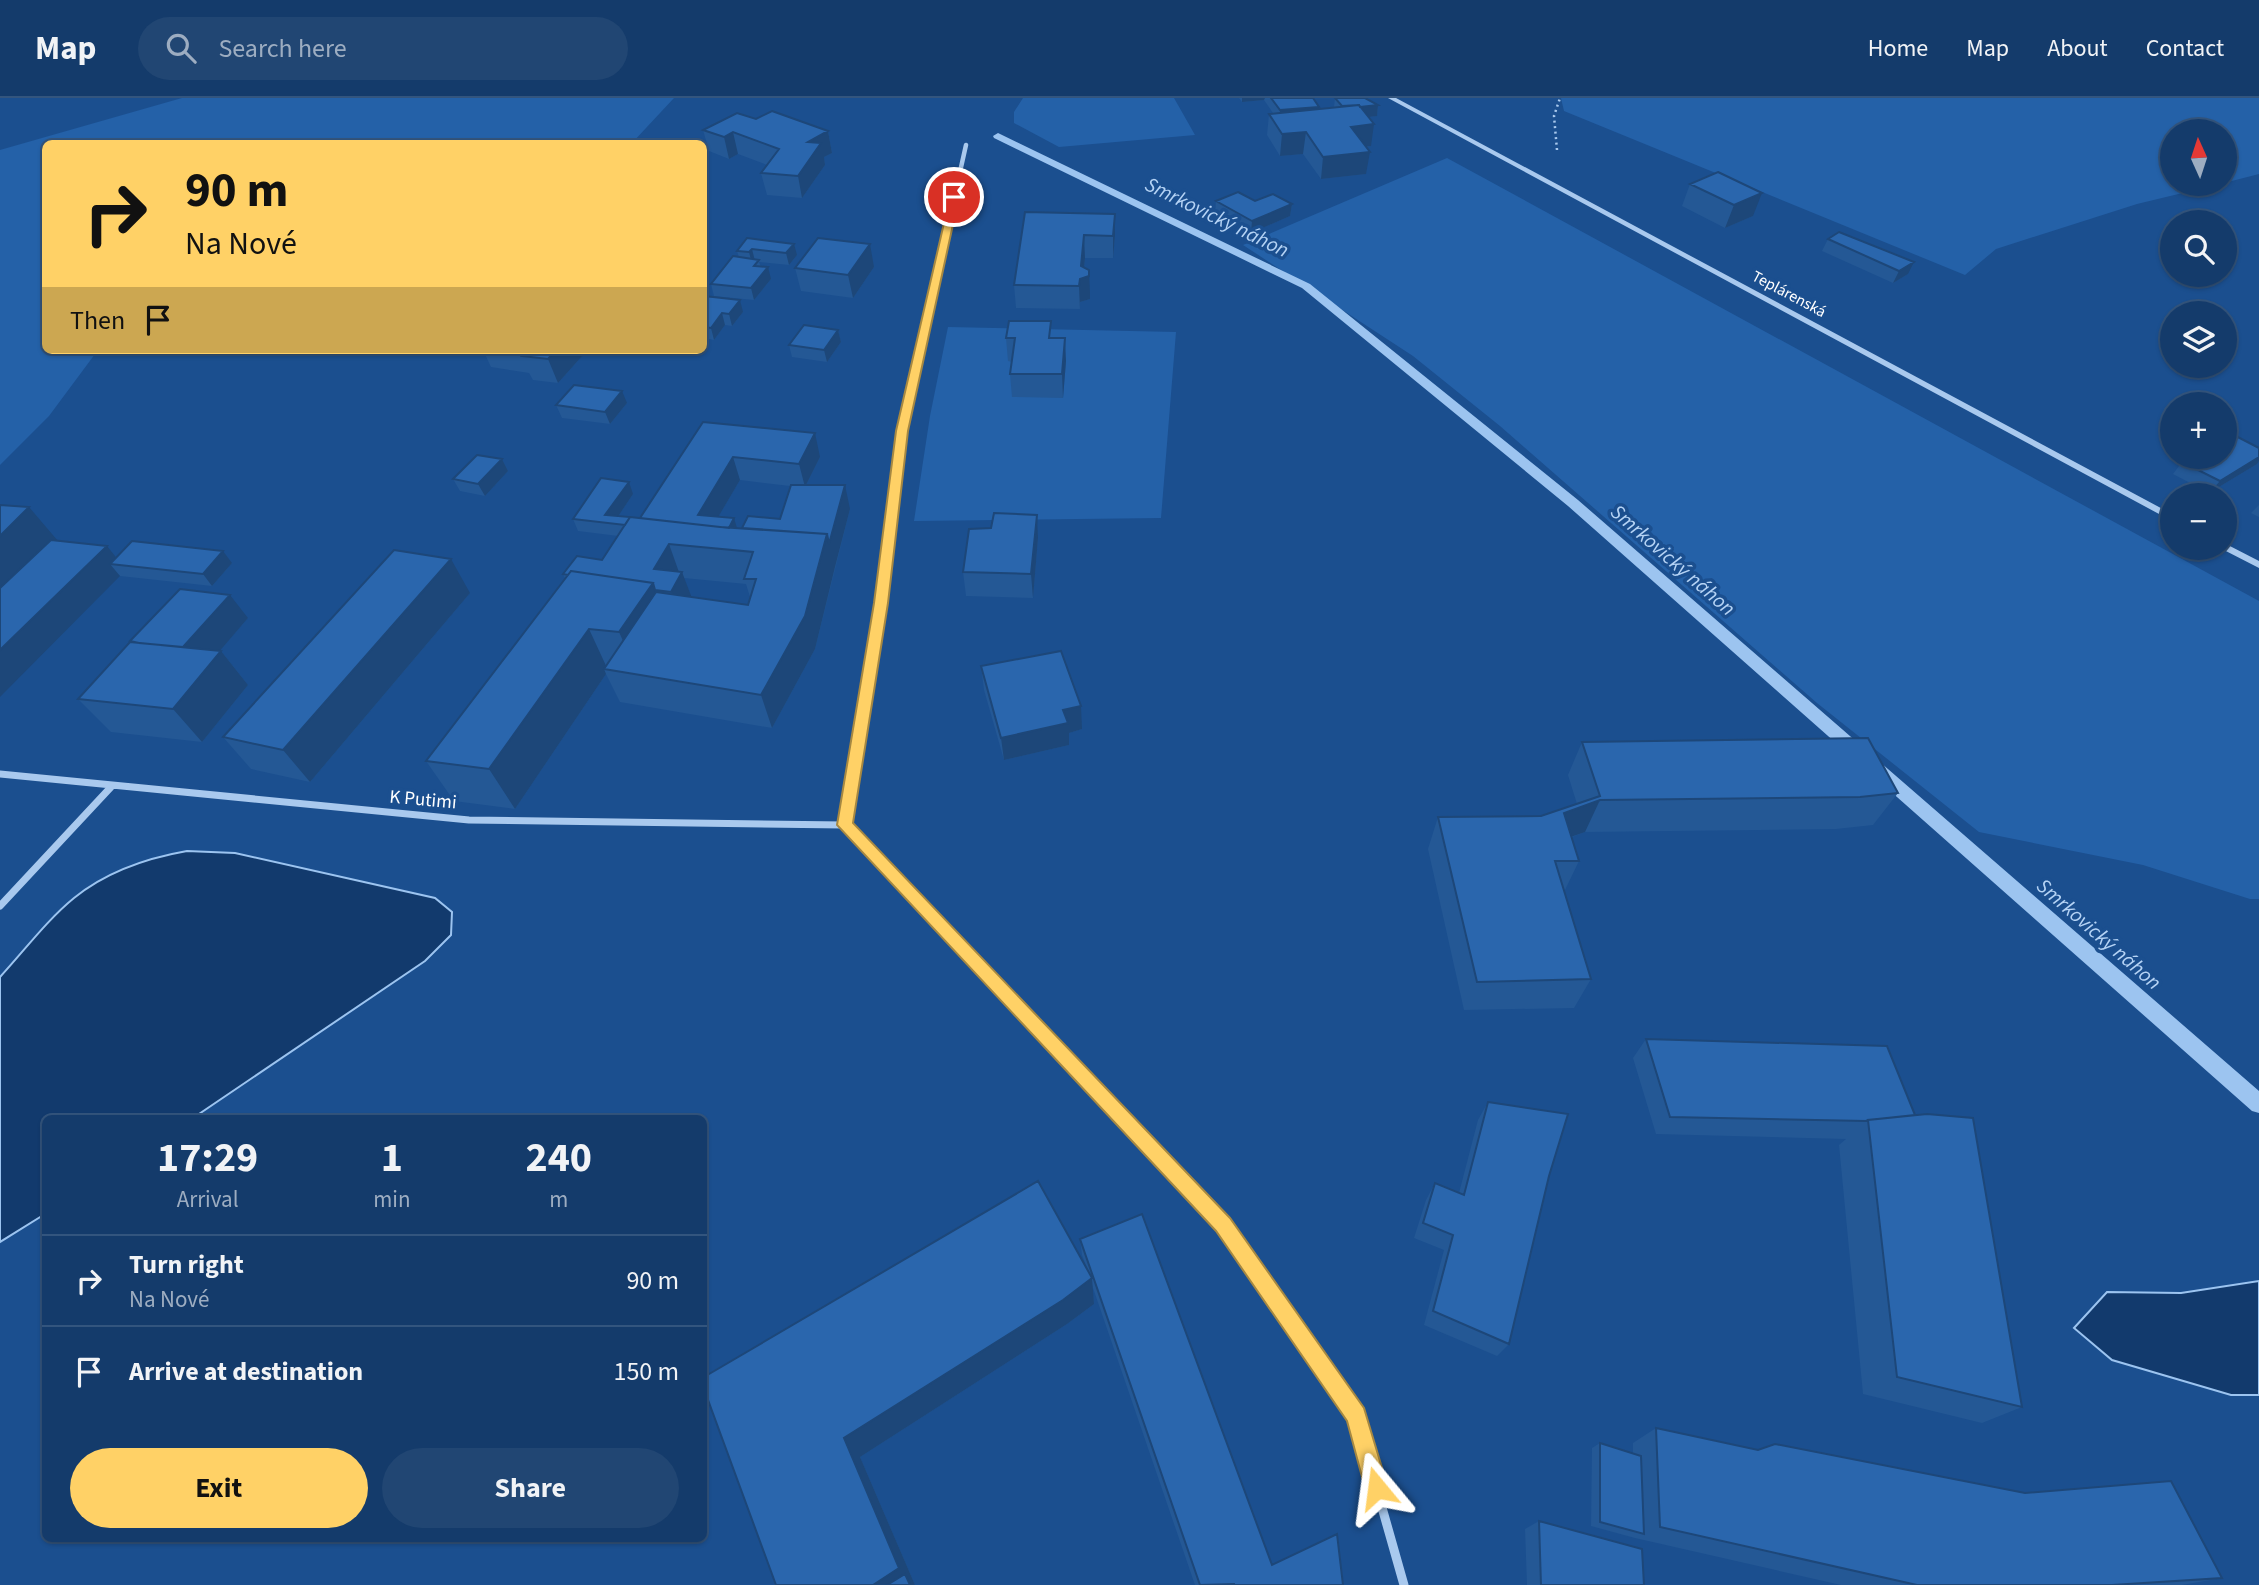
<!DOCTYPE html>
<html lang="en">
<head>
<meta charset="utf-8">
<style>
  body { margin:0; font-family:"Source Sans 3",sans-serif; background:#214673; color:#f1f3f6; height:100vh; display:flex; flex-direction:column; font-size:26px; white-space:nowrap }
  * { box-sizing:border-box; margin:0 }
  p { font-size:23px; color:#9dadc1 }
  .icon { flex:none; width:38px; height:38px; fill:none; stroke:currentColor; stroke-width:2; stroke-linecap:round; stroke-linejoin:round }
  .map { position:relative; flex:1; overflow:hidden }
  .drawer { position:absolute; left:42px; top:1017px; width:665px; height:427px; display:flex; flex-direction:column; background:#143b6b; border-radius:10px; box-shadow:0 2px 5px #0004,0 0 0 2px #33557e }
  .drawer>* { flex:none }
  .banner { position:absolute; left:42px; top:42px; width:665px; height:214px; border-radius:10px; box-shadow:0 2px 5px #0004,0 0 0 2px #33557e; background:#ffd166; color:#111; overflow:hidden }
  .needle { width:46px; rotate:357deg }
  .tools { position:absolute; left:2160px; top:21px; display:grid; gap:14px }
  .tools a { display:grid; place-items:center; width:77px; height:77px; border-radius:50%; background:#143b6b; box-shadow:0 2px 5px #0004,0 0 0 2px #33557e; font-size:35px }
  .pin { position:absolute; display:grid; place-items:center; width:60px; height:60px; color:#fff; margin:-30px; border:4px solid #fff; border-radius:50%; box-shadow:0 2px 7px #0007 }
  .me { position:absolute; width:77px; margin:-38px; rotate:344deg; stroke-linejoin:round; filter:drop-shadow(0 0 5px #0008) }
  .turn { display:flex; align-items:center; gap:24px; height:147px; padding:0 28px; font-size:32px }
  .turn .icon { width:91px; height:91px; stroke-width:2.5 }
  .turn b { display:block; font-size:49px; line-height:60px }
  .then { display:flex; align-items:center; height:66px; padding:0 28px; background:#0003; gap:14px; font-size:26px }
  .eta { display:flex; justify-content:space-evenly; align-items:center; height:119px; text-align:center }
  .eta b { font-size:42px; font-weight:700; line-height:49px }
  .primary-button { display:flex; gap:14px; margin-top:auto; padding:14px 28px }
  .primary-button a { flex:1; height:80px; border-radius:42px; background:#ffd166; color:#111; font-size:28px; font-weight:700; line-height:80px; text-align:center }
  .primary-button a+a { background:#214673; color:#f1f3f6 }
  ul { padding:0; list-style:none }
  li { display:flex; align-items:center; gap:21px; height:91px; padding:0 28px; border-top:2px solid #33557e }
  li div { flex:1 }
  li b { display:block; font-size:26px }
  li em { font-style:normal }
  header { display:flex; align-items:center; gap:42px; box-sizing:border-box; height:98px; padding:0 35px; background:#143b6b; border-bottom:2px solid #33557e }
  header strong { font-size:33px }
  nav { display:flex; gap:38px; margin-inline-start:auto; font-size:24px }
  .search { width:490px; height:63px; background:#214673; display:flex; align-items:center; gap:18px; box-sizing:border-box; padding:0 24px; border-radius:38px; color:#9dadc1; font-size:26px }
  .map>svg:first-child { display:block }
  .green { fill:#2461a8 }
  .water { fill:#123a6d; stroke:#9cc4f0; stroke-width:2 }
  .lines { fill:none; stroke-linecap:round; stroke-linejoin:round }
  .stream { fill:#9cc4f0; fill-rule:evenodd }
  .path { stroke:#a9c9ee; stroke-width:2.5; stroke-dasharray:2 3.5; stroke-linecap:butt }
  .minor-far3 { stroke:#a9c9ee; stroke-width:4.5 }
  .minor-far2 { stroke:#a9c9ee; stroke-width:5 }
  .minor-far1 { stroke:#a9c9ee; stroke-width:7 }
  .minor { stroke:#a9c9ee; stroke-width:9 }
  .tertiary { fill:#a9c9ee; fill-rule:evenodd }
  .wall { fill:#245895; fill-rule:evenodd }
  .shaded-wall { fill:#1d4779 }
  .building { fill:#2a66ad; stroke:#1d4779; stroke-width:2 }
  .route { fill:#ffd166; stroke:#a68842; stroke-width:2 }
  .labels { text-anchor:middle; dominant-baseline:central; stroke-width:7; stroke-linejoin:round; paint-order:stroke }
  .far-street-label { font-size:16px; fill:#fff; stroke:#1b4f8f }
  .street-label { font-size:19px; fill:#fff; stroke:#1b4f8f }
  .water-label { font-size:21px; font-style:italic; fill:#b5d3f5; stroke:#1b4f8f }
</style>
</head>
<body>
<header>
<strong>Map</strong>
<div class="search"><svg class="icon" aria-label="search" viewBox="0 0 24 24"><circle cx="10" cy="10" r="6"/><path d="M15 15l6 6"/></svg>Search here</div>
<nav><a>Home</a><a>Map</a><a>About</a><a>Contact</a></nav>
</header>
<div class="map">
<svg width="2259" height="1487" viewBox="0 0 2259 1487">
  <rect width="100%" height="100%" fill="#1b4f8f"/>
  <path class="green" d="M182,0H674L632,45L46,46V252H98L49,318L0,367V52Z
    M1023,0H1174L1195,37L1059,49L1014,25V14Z
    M1561,0H2259V76L2224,85V33H2172V86H2220L2137,106L1996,151L1965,177L1564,13Z
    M1447,60L2259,503V801H2250L2143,767L1979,734L1817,605L1500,328L1413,258L1243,147Z
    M948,229L1176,234L1161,420L914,423L930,318Z"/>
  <path class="water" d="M187,753L235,755L435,800L452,814L451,837L425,863L193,1020H46L45,1116L0,1144V879C24,853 47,822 74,800C106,774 147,760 187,753Z
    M2259,1183V1297H2231L2112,1262L2074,1230L2107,1194L2181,1195Z"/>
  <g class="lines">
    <path class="stream" d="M998,35L1310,186L1578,402L2259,993V1015L2252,1013L1568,408L1302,190L994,40L993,38Z"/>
    <path class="path" d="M1557,52L1554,18L1560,0"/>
    <path class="minor-far3" d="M921,248L966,47"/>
    <path class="minor-far2" d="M871,565L902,333L921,246"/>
    <path class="minor-far1" d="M871,563L844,727L1073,970
      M0,676L469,722L844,727
      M0,808L111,689"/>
    <path class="minor" d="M1072,968L1222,1127L1356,1318L1404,1487"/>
    <path class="tertiary" d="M1388,0H1396L2172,416V423Z
      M2224,445L2259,463V470L2220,450H2224Z"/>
  </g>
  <path class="wall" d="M1239,0H1313L1319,11L1334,9L1335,0L1378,7L1377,18L1368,19L1371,48L1366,49V76L1321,81L1303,56L1280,58L1267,37L1269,16L1273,15L1264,2L1242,4Z
    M756,21L828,33L832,55L824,59L825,67L802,100L767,97L761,75L767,67L738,56L729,61L709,53L703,32Z
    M1690,86L1753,118L1725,130L1682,108Z
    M1216,103H1255L1292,106L1290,118L1251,135L1215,115Z
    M1115,116V138L1113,160H1085L1084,169L1090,195V201L1080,204V211L1016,210L1014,187Z
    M747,140L797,157L789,167L759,164L761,169L771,181L754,202L714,198L711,186L739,159L737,153Z
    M1828,141L1908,176L1893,185L1822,153Z
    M874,169L853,200L801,193L795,170Z
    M704,198L743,214L732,228L725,227L714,242L704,240Z
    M838,232L841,244L827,264L792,259L789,247Z
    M1006,240H1052L1066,263L1063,300L1012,299L1010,276L1012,264L1008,263Z
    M483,252H556L583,257L558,285L533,282L529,275L491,269Z
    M627,305L610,326L562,320L556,307Z
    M703,324L820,359L806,387L850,411L815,551L772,630L620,604L606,576L515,711L454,703L426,663L565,480L563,476L602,462L618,438L578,433L573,421L633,396L618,418L640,420ZM740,382L790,388L780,421L742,430H737L718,419ZM684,480L746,486L750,499L748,507L691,499Z
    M2259,350V363L2257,366L2209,395L2173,376L2182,364Z
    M502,361L508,373L485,398L460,393L453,381Z
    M2259,407V419L2251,415Z
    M1038,440L1033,500L966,498L963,474Z
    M58,443L116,459L232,465L212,488L120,478Z
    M470,495L310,684L251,671L223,639Z
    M248,520L219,553H221L248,587L202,644L111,634L78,601L131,544Z
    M981,568L1082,631L1069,635V647L1004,662L984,592Z
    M1582,644L1898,695L1873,727L1836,731L1585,734L1572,739L1579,763L1564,794L1591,881L1574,910L1464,912L1428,751L1438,719L1541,718L1577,706L1568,677Z
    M1646,941L1887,948L2022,1309L1982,1325L1863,1296L1839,1047L1846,1041L1656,1036L1633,960Z
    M1488,1004L1549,1078L1509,1246L1497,1258L1424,1227L1444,1152L1414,1140L1426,1102L1435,1085L1459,1095L1478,1022Z
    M1080,1141L1272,1467L1343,1487H1195L1092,1187L1094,1206L1067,1226L860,1359L915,1487H776L704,1291L1087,1170L1082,1157Z
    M1656,1330L2222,1480L2182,1487H1841L1635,1440L1591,1428L1592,1350L1600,1345L1633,1355V1345Z
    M1539,1423L1644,1487H1527L1525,1431Z"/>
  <path class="shaded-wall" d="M1242,0H1265L1264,2L1242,4Z
    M1378,7L1377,18L1342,22L1343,11Z
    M1319,9L1318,20L1279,23L1280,12Z
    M1374,26L1371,48L1348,51L1351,29Z
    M828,33L832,55L824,59L825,67L802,100L798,78L808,44Z
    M733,34L738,56L729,61L724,39Z
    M1306,34L1303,56L1280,58L1282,36Z
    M1370,54L1366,76L1321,81L1323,59Z
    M1762,95L1753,118L1725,130L1734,107Z
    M1292,106L1290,118L1251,135L1252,123Z
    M1115,116V138L1113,160V138Z
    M1084,137L1085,160L1083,180L1089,172L1090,195V201L1080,204V211L1079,188Z
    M794,146L797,157L789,167L786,155Z
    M870,146L874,169L853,200L848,177Z
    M752,151L755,163L752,166L749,154Z
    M1914,164L1908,176L1893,185L1899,173Z
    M768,169L771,181L754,202L751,190Z
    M740,202L743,214L732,228L729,216Z
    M722,215L725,227L714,242L711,230Z
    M838,232L841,244L827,264L824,252Z
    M1065,240L1066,263L1063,300L1062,276Z
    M556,252H581L583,257L558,285L548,261Z
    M622,293L627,305L610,326L605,314Z
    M815,335L820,359L805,389L799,366Z
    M733,359L740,382L707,438L698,417Z
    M2259,359V363L2257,366L2209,395L2220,383Z
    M502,361L508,373L485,398L478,386Z
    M629,384L633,396L613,426L605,417Z
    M845,387L850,411L835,469L829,446Z
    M29,409L58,443L0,505V438Z
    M1037,417L1038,440L1033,500L1031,476Z
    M734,420L740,440L723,439Z
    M827,436L835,469L815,551L772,630L761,597Z
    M669,446L680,477L682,474L695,508L684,528L671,494L654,471Z
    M107,448L123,468L110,466L120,478L0,599V552Z
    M223,453L232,465L212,488L203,476Z
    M451,461L470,495L310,684L283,652Z
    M653,485L670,527L638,576L619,534Z
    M230,497L248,520L199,577L179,554Z
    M589,531L608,572L604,571L606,576L515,711L489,671Z
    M221,553L248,587L202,644L173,611Z
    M1081,608L1082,631L1069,635V647L1004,662L1001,640L1063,612Z
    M1600,702L1585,734L1550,746L1564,715Z
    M1092,1180L1094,1206L1067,1226L860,1359L915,1487H873L844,1340Z"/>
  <path class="building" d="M1271,0H1313L1319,9L1280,12Z
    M1335,0H1365L1378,7L1360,9L1359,7L1342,8Z
    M1359,7L1374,26L1351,29L1370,54L1323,59L1306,34L1282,36L1269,16Z
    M772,13L828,33L808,44L821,45L798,78L761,75L779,51L733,34L724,39L703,32L737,15L756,21Z
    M1718,74L1762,95L1734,107L1690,86Z
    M1238,94L1255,103L1273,96L1292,106L1252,123L1216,103Z
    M1025,114L1115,116L1113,138L1084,137L1081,168L1089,172V178L1080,181L1079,188L1014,187Z
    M1839,134L1914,164L1899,173L1828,141Z
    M747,140L794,146L786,155L752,151L749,154L737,153Z
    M818,140L870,146L848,177L795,170Z
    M733,158L759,162L754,168L768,169L751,190L711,186Z
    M704,198L740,202L729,216L722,215L711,230L704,229Z
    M1009,223H1051L1049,240H1065L1062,276H1010L1015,240H1006Z
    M804,227L838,232L824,252L789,247Z
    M525,252H556L548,261L522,258L528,252Z
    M574,287L622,293L605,314L556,307Z
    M703,324L815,335L799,366L733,359L698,417L734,420L729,430L640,420Z
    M2230,335L2259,350V359L2220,383L2182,364L2192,359H2224V339Z
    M477,357L502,361L478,386L453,381Z
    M601,380L629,384L605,417L630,419L625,427L573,421Z
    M791,387H845L829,446L827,436L742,430L748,418L780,421Z
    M0,407L29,409L0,438Z
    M994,415L1037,417L1031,476L963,474L969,431L991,430Z
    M630,419L720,429L827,436L805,518L761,597L604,571L656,494L748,507L756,481H744L753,454L669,446L654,471L682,474L671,494L655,492L653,485L571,473L568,477L563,476L577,458L602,462Z
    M51,442L107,448L0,552V490Z
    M132,443L223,453L203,476L110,466Z
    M394,452L451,461L283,652L223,639Z
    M571,473L653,485L619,534L589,531L489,671L426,663Z
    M180,491L230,497L183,549L139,545L130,543Z
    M130,544L221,553L173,611L78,601Z
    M1061,553L1081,608L1063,612L1068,625L1001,640L981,568Z
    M1868,640L1898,695L1860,699L1600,702L1564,715L1579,763H1555L1591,881L1477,884L1438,719L1541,718L1600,698L1582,644Z
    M1646,941L1887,948L1915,1017L1868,1022L1866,1023L1670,1019Z
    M1488,1004L1568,1016L1549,1078L1509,1246L1433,1213L1453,1137L1423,1125L1435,1085L1464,1097Z
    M1927,1016L1973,1020L2022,1309L1897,1279L1868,1022Z
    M1038,1083L1092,1180L1063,1202L844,1340L899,1470L873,1487H776L704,1291V1279Z
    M1142,1116L1272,1467L1337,1436L1343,1487H1234V1486L1200,1487L1080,1141Z
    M1656,1330L1758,1352L1775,1346L2025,1395L2171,1383L2222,1480L2112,1487H1917L1660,1429Z
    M1600,1345L1641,1358L1644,1436L1600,1424Z
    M1539,1423L1642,1451L1644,1487H1541Z
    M905,1476L910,1487H887Z"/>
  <path class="route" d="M954,96L959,99L908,333L888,505L853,725L1230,1120L1364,1310L1388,1390L1384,1398L1377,1401L1369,1398L1365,1390L1347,1323L1216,1133L837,727L874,505L896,333L950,99Z"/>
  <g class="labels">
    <g class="far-street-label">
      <text transform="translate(1789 196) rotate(28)">Teplárenská</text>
    </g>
    <g class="street-label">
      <text transform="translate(423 702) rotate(5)">K Putimi</text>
    </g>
    <g class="water-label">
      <text transform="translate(1217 119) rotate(26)">Smrkovický náhon</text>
      <text transform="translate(1673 462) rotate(41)">Smrkovický náhon</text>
      <text transform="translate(2099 836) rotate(41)">Smrkovický náhon</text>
    </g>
  </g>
</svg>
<div class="tools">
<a><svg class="needle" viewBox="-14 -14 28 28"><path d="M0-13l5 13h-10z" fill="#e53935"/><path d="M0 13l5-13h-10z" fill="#9dadc1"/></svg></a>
<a><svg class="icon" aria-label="search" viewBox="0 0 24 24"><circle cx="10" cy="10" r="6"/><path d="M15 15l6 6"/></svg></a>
<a><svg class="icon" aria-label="layers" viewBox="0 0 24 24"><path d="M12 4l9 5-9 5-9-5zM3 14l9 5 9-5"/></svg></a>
<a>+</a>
<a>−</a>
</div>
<div class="pin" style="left:954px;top:99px;background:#d93025"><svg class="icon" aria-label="arrive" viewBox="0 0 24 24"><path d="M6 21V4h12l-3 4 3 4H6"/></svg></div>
<svg class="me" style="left:1377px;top:1390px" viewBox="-20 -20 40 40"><path d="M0-17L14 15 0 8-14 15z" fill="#ffd166" stroke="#fff" stroke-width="4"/></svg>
<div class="banner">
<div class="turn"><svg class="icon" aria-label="right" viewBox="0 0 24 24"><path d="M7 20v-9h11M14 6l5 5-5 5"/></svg><div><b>90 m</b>Na Nové</div></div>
<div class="then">Then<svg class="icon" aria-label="arrive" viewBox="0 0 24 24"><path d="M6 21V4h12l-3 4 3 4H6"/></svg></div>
</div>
<section class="drawer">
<div class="eta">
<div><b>17:29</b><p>Arrival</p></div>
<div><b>1</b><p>min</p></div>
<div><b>240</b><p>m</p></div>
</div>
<ul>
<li><svg class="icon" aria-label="right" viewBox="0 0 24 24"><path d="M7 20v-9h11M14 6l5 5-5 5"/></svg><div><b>Turn right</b><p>Na Nové</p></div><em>90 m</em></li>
<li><svg class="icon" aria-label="arrive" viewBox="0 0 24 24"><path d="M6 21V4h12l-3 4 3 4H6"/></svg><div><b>Arrive at destination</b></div><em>150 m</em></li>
</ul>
<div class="primary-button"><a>Exit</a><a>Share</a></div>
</section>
</div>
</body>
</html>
